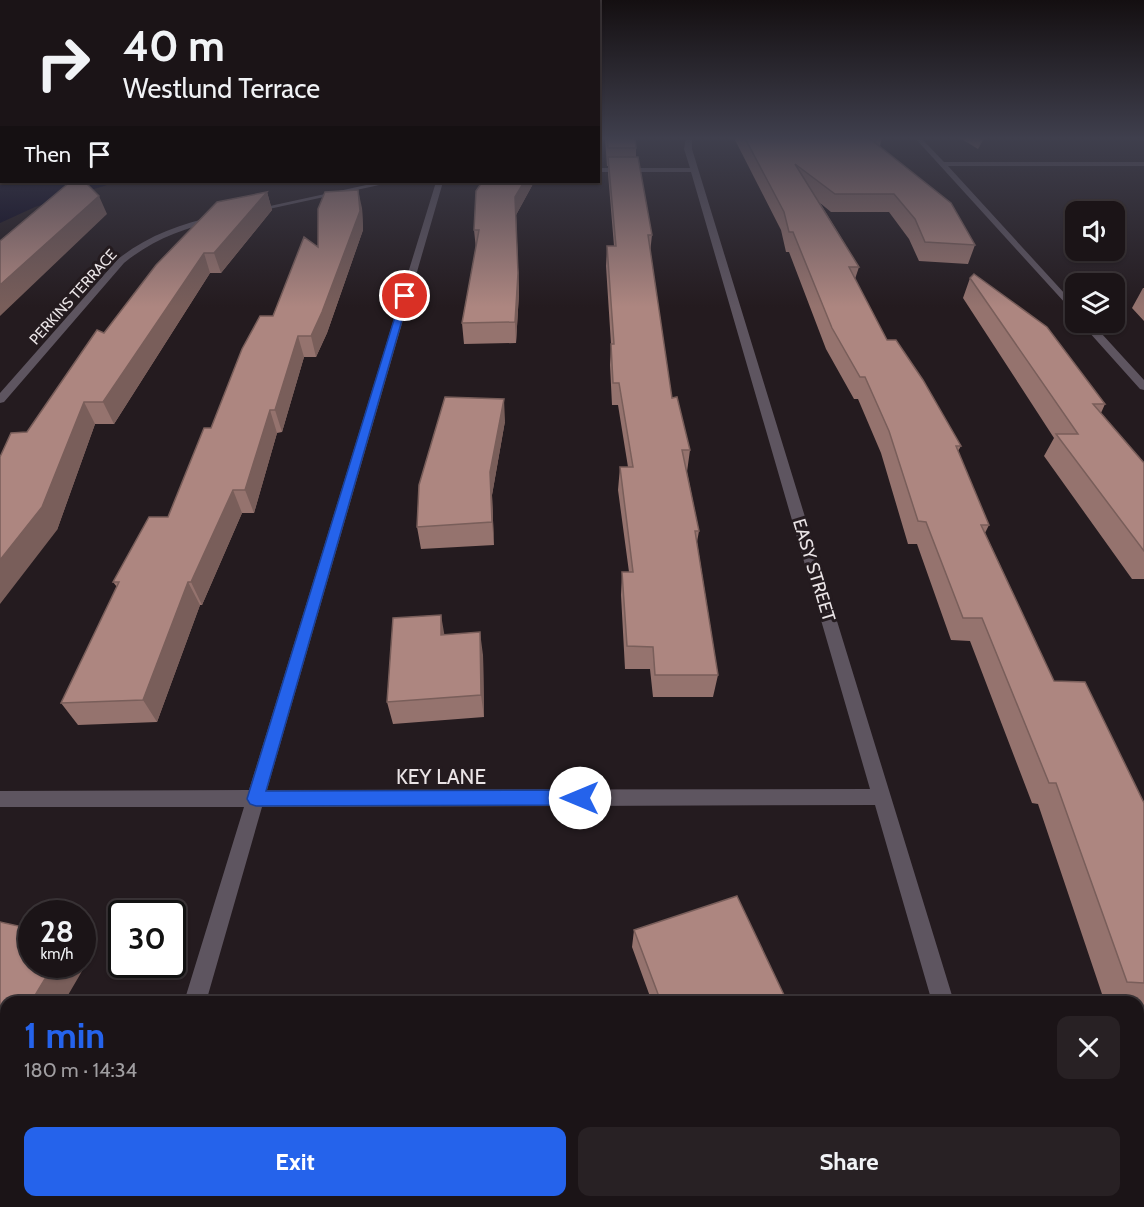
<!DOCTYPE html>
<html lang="en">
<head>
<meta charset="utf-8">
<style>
  body { margin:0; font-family:Cabin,sans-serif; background:#282124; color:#f1f3f6; height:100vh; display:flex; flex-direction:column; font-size:22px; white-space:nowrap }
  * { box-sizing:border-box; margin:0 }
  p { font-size:20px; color:#a09ea1 }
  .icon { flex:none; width:33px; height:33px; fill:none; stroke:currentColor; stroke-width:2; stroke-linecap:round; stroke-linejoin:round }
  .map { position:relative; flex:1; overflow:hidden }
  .drawer { position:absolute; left:0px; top:996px; width:1144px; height:212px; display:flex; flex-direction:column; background:#1b1417; border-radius:18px 18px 0 0; box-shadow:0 2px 4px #0004,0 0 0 2px #393336 }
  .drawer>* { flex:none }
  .guide { position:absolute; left:0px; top:0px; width:600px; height:183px; box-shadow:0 2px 4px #0004,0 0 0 2px #393336; background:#1b1417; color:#f1f3f6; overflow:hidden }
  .buttons { position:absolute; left:1065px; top:201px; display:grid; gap:12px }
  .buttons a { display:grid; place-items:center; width:60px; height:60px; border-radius:12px; background:#1b1417; box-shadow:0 2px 4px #0004,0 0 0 2px #393336; font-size:30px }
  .speed { position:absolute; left:18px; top:900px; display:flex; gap:12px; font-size:30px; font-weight:700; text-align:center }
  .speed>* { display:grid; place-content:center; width:78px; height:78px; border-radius:50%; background:#1b1417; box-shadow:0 2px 4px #0004,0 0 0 2px #393336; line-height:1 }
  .speed small { font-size:15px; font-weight:400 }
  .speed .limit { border:3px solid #111; border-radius:9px; background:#fff; color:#111 }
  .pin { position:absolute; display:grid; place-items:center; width:51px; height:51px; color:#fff; margin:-26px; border:3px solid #fff; border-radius:50%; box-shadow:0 2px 6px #0007 }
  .me { position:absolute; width:66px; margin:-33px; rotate:270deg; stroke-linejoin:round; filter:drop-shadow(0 0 4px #0008) }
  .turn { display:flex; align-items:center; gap:21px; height:126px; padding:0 24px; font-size:27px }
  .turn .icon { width:78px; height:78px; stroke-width:2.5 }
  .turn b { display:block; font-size:42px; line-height:51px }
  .then { display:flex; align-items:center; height:57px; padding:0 24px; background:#0003; gap:12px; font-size:22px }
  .round { display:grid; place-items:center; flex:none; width:63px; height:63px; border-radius:12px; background:#282124 }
  .summary { display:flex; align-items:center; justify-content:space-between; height:102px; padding:0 24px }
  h1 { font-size:36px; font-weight:700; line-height:45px; color:#2563eb }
  .button { display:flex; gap:12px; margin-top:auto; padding:12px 24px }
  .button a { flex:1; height:69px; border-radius:12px; background:#2563eb; color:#fff; font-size:24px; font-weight:700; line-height:69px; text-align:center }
  .button a+a { background:#282124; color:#f1f3f6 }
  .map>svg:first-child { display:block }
  .water { fill:#0a061e }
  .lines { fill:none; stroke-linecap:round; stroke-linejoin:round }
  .minor { fill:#5e5560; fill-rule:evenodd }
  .wall { fill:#95736e }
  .shaded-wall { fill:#795e5a }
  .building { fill:#ad8680; stroke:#795e5a; stroke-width:1.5 }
  .route { fill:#2563eb; stroke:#184099; stroke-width:1.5 }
  .labels { text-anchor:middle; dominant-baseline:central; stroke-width:6; stroke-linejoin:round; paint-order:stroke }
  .far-street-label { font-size:15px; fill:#eae4e6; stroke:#241b1f }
  .street-label { font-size:18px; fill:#eae4e6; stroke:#241b1f }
  .near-street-label { font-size:21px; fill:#eae4e6; stroke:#241b1f }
</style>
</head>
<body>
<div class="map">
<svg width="1144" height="1207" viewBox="0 0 1144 1207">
  <rect width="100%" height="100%" fill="#241b1f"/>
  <path class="water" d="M0,163L2,182H117L35,207L0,223Z"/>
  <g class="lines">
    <path class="minor" d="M686,138H692V149L954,1002H932L875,805L262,807L206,1002H184L244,807H0V791L249,790L436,182H443L267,790L870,789L691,172H598V168H690L684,149Z
      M915,138H921L944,162H1144V166H948L1076,306V315Z
      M1139,138H1144V141Z
      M380,182H393L251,213L247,211Z
      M216,216L220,218L219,220C184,228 152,240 124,263L4,402L0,403V393L118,259C147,236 180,224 216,216Z
      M1080,322H1091L1144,380V390L1140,389Z
      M123,1202H149L148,1207H122Z
      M990,1202H1016L1018,1207H992Z"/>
  </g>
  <path class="wall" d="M605,138H635L636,148V157L652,235L650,253L672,398L690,450L687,472L699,531L697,542L718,675L713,697H653L650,669H625L621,595L622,572H629L618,490L620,467H628L618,405H612L610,365L611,344L606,266L607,246H614L608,174V166H607Z
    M734,138H882L880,146L975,245L968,264L919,261L909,239L889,212H831L820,203L859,267L855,279L887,340L961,446L958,451L989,525L985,533L1054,681L1144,803V1056L1138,1043V1002H1122L1121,999L1103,997L1038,804L1032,803L970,641L951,640L917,544H908L881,453L858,399H854L826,349L789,252H786L781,230Z
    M960,138H984L978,149Z
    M482,182H534L516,215L519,293L516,343L464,344L462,323L476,249L474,230Z
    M267,192L272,210L221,273H210L114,424H95L57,530L27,432L104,333Z
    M362,208L363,230L327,333L316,357H304L282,432L277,433L254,513H242L202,605H200L157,722L78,725L61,703L117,587L113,582L168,517L211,428L273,316L318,247Z
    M970,278L1105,404L1101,413L1144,463V579H1132L1044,456L1054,438L963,298Z
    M1143,288H1144V321L1132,308Z
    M505,421L492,495L494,545L421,549L417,527Z
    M445,635L483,655L484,717L393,724L387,702Z
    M0,922L92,954L6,1002V1059L0,1058Z
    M634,930L784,995L779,1002H652L632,947Z
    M646,1202H797L798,1207H647Z"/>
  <path class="shaded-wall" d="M982,138H984L978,149Z
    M524,182H534L516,215L519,293L516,343L515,322V197Z
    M358,190L362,208L363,230L327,333L316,357L311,336Z
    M267,192L272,210L221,273L214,253Z
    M99,196L107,214L0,316V285Z
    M204,253L210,273L114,424L103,402Z
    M298,336L304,357L282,432L275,410Z
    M504,399L505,421L492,495L494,545L492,522L490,472Z
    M84,402L95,424L57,530L0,604V560Z
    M270,410L277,433L254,513L245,490Z
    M233,490L242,513L202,605L191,582Z
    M188,582L200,605L157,722L143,700Z
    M441,615L445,638L441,635Z
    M480,632L483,655L484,717L481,695Z
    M82,947L92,954L64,1002H31L54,964H82Z
    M784,995L779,1002H764Z
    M6,1043V1054L1,1051Z
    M419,1202H427V1207H419Z"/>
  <path class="building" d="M607,138H635L636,148H608Z
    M745,138H869L951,203L975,245L925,242L915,219L894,194H835L795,164L859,267H849L887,340H896L923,380L961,446H956L989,525H981L1054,681L1085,682L1144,803V983L1127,982L1056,783H1049L982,618H963L926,522L918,521L889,431L865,377H860L832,328L793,232H789L784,212Z
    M608,157H638L652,235H648L672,398L677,397L690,450H682L699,531H695L718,675H655L653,647L627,646L622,572H633L620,467H633L619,383H613L611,344H614L607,246H616Z
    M70,182H85L99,196L0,285V241Z
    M482,182H524L515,197L518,273L515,322L462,323L479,230H474L476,191Z
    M358,190L360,211L322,312L311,336H298L275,410H270L245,490H233L191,582H188L143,700L61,703L119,582H113L149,517H168L204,428H211L242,349L260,316H273L304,237L318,247V209L325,192Z
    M267,192L214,253H204L103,402H84L42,507L0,560V457L11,433L27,432L97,330L104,333L156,265L217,202Z
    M974,274L1047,327L1105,404H1093L1144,463V551L1056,434H1078L970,278Z
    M445,397L504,399L490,472L492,522L417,527L419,485Z
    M441,615V635L480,632L481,695L387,702L393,618Z
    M737,896L784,995L764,1002H661L634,930Z
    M0,922L32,929V964H54L31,1002H6V1043L1,1051H0Z
    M284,1202H419V1207H283Z
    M651,1202H797L798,1207H652Z"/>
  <linearGradient id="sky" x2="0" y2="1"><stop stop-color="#140f11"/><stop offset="0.45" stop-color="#3f3f4d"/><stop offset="1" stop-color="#3f3f4d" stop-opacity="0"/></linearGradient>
  <rect width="1144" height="307" fill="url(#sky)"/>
  <path class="route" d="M402,294L409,296L266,791L580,790L586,793L589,798L586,803L580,805L256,806L250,804L247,799Z"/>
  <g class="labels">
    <g class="far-street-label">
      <text transform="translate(73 297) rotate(-48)">PERKINS TERRACE</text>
    </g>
    <g class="street-label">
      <text transform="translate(814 570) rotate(73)">EASY STREET</text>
    </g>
    <g class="near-street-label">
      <text x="441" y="776">KEY LANE</text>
    </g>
  </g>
</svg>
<div class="buttons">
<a><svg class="icon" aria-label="sound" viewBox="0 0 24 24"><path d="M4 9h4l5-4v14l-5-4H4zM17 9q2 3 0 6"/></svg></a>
<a><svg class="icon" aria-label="layers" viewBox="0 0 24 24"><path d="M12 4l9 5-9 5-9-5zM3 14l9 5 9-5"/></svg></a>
</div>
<div class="speed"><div>28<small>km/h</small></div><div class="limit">30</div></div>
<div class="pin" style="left:405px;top:296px;background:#d93025"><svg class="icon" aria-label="arrive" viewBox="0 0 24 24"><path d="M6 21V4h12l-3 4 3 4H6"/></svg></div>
<svg class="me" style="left:580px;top:798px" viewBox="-20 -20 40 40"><circle r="19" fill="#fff"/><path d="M0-13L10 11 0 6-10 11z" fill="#2563eb"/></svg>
<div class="guide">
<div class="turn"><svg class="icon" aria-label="right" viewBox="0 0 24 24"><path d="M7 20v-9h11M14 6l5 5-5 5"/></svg><div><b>40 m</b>Westlund Terrace</div></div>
<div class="then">Then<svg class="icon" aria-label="arrive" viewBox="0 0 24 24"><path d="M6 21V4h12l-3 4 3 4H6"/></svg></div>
</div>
<section class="drawer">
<div class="summary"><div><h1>1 min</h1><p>180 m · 14:34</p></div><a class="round"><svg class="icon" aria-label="close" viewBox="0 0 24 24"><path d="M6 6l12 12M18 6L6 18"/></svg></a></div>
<div class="button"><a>Exit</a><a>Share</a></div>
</section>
</div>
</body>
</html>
